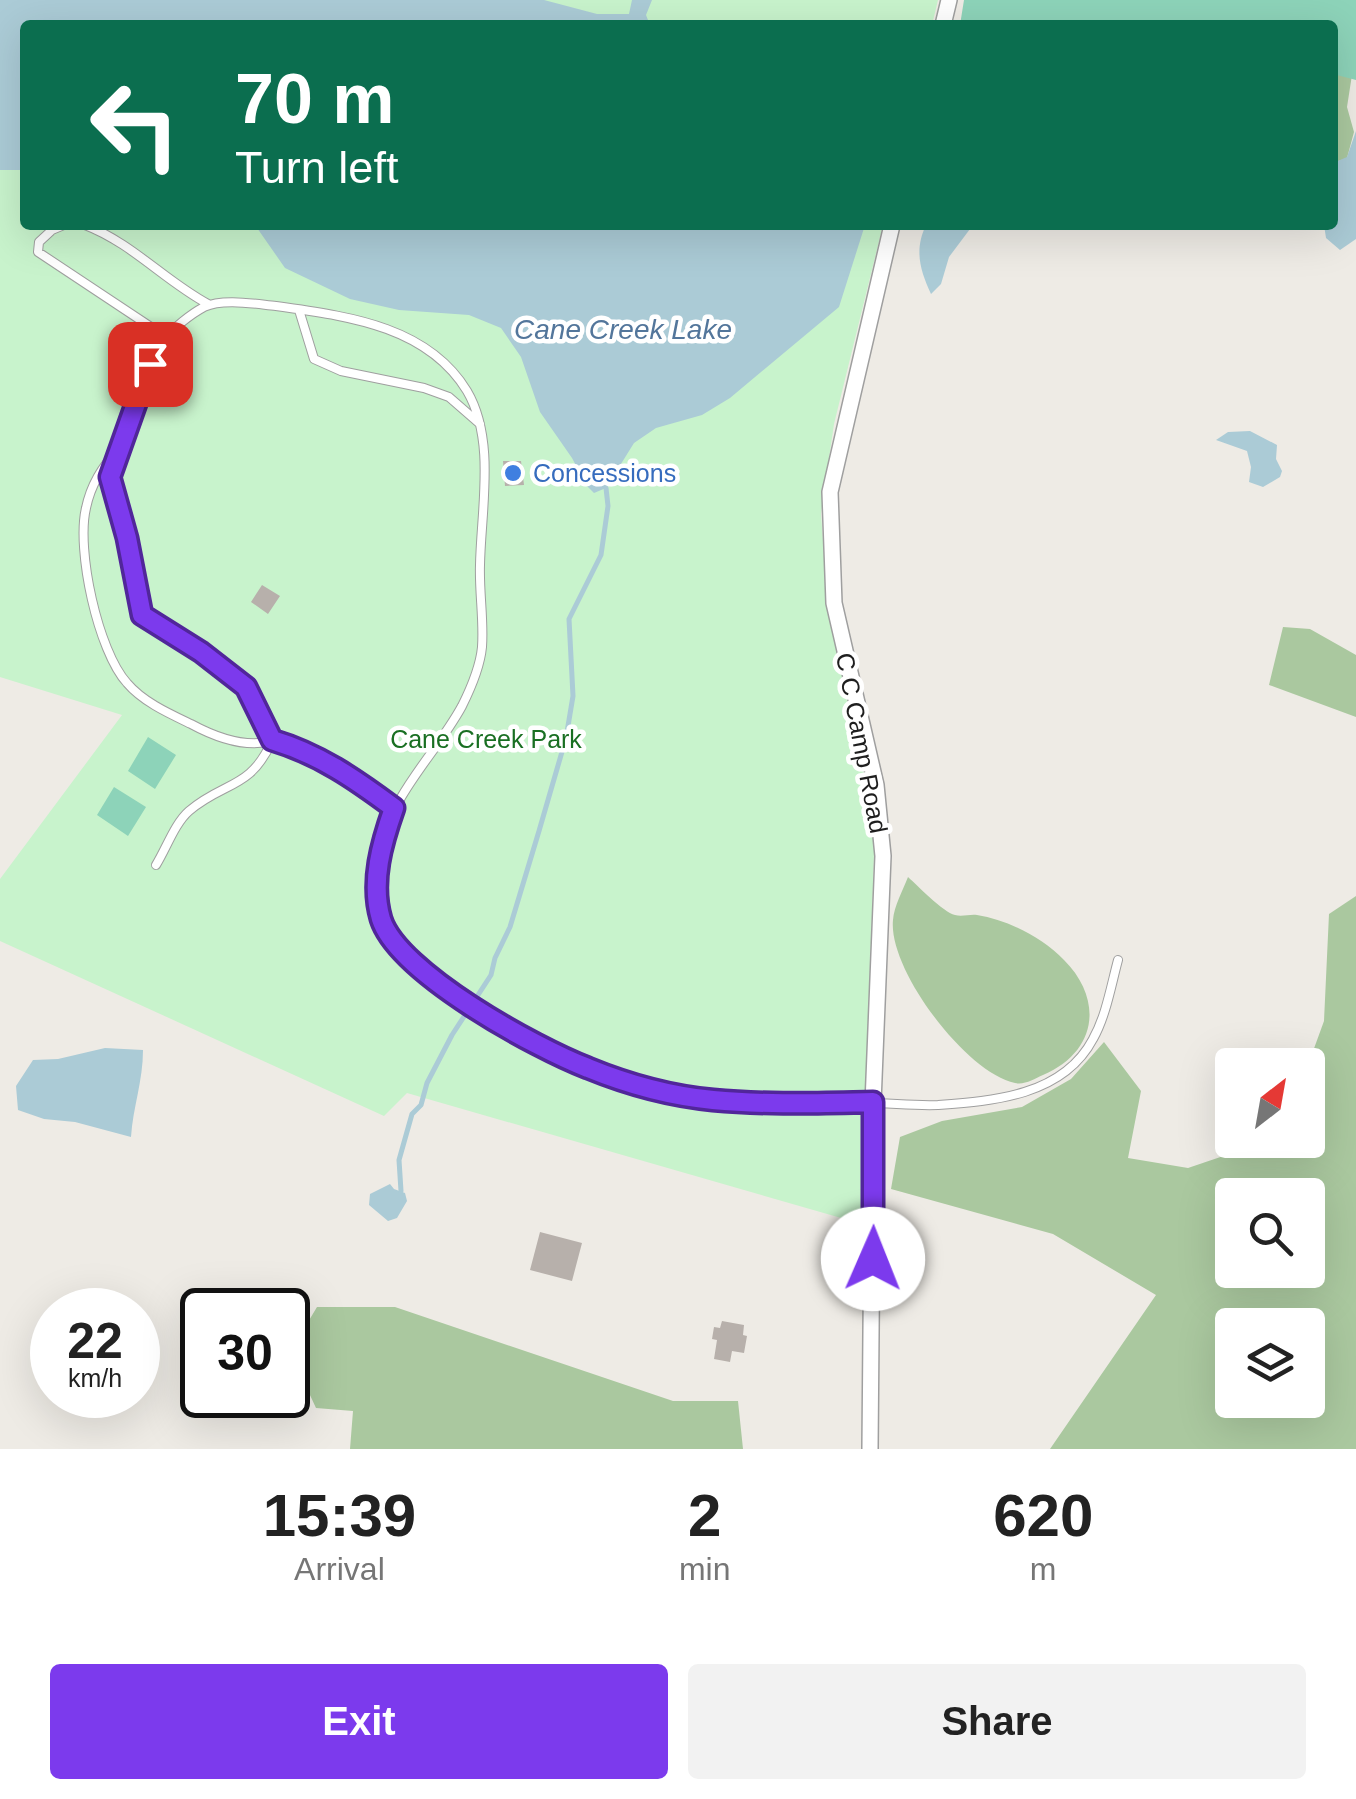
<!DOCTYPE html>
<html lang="en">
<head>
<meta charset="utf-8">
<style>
  body { margin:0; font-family:Helvetica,sans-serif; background:#f2f2f2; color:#222; height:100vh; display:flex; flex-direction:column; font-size:38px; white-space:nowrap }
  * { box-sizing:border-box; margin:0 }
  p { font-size:32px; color:#767676 }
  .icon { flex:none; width:55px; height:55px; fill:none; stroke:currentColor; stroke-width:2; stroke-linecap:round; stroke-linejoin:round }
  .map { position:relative; height:1449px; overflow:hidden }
  .drawer { display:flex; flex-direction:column; background:#fff; flex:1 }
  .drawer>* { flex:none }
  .hud { position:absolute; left:20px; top:20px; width:1318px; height:210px; border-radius:10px; box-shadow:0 10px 40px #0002; background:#0b6e4f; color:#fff; overflow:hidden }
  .needle { width:65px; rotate:31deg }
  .controls { position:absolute; left:1215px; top:1048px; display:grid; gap:20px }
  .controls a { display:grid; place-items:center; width:110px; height:110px; border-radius:10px; background:#fff; box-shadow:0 10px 40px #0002; font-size:50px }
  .speed { position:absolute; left:30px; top:1288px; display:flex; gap:20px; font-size:50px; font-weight:700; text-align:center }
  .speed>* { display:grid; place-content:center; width:130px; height:130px; border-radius:50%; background:#fff; box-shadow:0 10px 40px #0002; line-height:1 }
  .speed small { font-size:25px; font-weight:400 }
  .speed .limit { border:5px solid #111; border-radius:15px; background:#fff; color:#111 }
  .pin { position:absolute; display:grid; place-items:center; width:85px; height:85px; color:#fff; margin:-42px; border-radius:20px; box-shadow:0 5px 15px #0006 }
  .me { position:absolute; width:110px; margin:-55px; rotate:1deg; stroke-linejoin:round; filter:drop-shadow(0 0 8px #0008) }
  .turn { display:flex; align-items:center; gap:35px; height:210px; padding:0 50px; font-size:45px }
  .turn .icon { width:130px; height:130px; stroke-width:2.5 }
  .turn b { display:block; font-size:70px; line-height:85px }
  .eta { display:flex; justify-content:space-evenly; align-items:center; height:170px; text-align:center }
  .eta b { font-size:60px; font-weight:700; line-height:70px }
  .action { display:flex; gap:20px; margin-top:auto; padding:20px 50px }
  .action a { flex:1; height:115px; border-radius:10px; background:#7c3aed; color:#fff; font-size:40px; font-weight:700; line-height:115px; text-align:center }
  .action a+a { background:#f2f2f2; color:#222 }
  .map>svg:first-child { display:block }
  .forest { fill:#aac89f; fill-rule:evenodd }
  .park { fill:#c8f3cc }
  .pitch { fill:#8dd3b9 }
  .water { fill:#abcbd6 }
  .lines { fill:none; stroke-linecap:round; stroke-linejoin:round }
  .stream { stroke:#abcbd6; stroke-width:5 }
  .building { fill:#b7b0ab }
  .lane-casing { stroke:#9f9f9f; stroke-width:10 }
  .street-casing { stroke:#9f9f9f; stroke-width:18 }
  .lane { stroke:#fff; stroke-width:8 }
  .street { stroke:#fff; stroke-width:15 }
  .route-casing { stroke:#51269a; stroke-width:25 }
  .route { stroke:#7c3aed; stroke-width:18 }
  .shop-dot { fill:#3f7fe0; stroke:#fff; stroke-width:4 }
  .labels { text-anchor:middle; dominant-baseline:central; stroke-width:9; stroke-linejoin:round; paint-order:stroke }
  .shop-label { font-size:25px; fill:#366cbe; stroke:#fff; text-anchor:start }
  .park-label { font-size:25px; fill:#196f22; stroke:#fff }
  .street-label { font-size:25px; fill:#1e1e1e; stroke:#fff }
  .water-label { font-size:28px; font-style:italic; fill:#53769b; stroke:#fff }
</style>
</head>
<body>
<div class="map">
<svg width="1356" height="1449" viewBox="0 0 1356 1449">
  <rect width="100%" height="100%" fill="#eeebe5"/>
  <path class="forest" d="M1356,0V49L1347,107L1354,132L1347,158L1333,163L1332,25Z
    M1283,627L1310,629L1356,655V717L1269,685Z
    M908,877C918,886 943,912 955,915C962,917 970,914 977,915C1008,920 1042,937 1064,960C1104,1000 1097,1052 1043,1075C1034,1079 1025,1085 1015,1083C966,1073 888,969 893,920C894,906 903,890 908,877Z
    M1356,896V1449H1050L1156,1295L1053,1234L891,1189L900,1137L942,1121L1022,1107L1071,1079L1104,1042L1141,1091L1128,1158L1188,1168L1244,1149L1255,1140H1308V1065L1324,1021L1329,914ZM1308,1195V1270H1232V1195ZM1308,1325V1400H1232V1325Z
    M317,1307H395L673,1401H738L743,1449H350L353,1411L316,1408L290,1352Z"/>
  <path class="park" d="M0,0H938L932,25H25V225H883L834,424L821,514L828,607L875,824L862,1224L407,1093L384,1116L0,941V879L122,715L0,677Z"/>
  <path class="pitch" d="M964,0H1356V80L1333,74L1332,25H960Z
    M148,737L176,755L155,789L128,771Z
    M114,787L146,807L128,836L97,815Z"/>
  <path class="water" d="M0,0H544L597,14H629L632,0H652L646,15L650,25H25V170H0Z
    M1356,131V239L1340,250L1326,238L1324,225H1332L1333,163L1347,157Z
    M255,225H865L839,307L730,398L702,415L656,428L634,443L606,488L594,493L587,486L572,458L540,412L521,357L501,328L469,315L399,310L350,299L285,268Z
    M926,225H973L949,257L941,284L931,294C920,270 914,250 926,225Z
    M1250,431L1277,445L1276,459L1282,471L1280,477L1263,487L1249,482L1251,467L1247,451L1216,440L1228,432Z
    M105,1048L143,1050C143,1081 133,1107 131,1137L75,1122L44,1119L18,1110L16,1086L33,1060L58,1059Z
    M390,1184L394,1189L405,1193L407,1201L397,1218L388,1221L369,1205L370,1194Z"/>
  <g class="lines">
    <path class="stream" d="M401,1191L399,1160L412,1114L421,1105L427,1083L452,1035L491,975L495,958L510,927L539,831L566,738L573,696L569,619L601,555L608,506L606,488"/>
  </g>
  <path class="building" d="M503,461H521L524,485L505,486Z
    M262,585L280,596L268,614L251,602Z
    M540,1232L582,1243L572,1281L530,1270Z
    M722,1321L744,1325L743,1335L747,1336L744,1353L732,1351L730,1362L714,1359L717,1340L712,1339L714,1327L720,1328Z"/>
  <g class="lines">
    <defs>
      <path id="lane" d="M64,225L52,230L39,242L38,252L166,337
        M85,225C132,243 165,281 208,304
        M299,310L314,359L341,371L424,388L449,397L480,424
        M119,449C102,466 91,484 86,508C76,550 98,651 127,683C143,702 170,714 191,724C215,737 246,748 272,741L246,687L201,652L142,615C137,588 133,561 126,534C121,516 109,492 111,474C114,448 148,360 164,340C173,328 191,314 204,307C223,298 255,304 276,306C345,316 427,325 467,391C496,440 481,510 480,565C479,592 484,620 482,647C480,668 471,688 462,706C436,754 391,794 381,849C377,870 374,901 382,921C409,992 588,1075 659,1091C727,1105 797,1102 866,1103C890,1103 914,1106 938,1105C993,1101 1063,1096 1093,1039C1106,1016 1111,986 1118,960
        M156,865C166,849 175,823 189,811C224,781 250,790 272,741C319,754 355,779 394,807"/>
      <path id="street" d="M943,25L949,0
        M870,1449L873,1103L883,856L876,785L834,603L830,492L892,225"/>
    </defs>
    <use href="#lane" class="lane-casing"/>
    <use href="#street" class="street-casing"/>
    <use href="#lane" class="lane"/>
    <use href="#street" class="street"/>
  </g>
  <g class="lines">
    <defs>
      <path id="route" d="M150,364L110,477L127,538L142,615L201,652L246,687L272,740C319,754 355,779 394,808C382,842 370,882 381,919C398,973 536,1048 588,1068C627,1084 671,1096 713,1100C766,1105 820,1103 873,1102V1259"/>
    </defs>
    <use href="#route" class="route-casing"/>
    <use href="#route" class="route"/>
  </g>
  <circle class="shop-dot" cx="513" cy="473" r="10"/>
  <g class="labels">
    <g class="shop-label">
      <text x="533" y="473">Concessions</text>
    </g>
    <g class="park-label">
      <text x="486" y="739">Cane Creek Park</text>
    </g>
    <g class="street-label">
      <text transform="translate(862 743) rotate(79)">C C Camp Road</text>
    </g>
    <g class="water-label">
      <text x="623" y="329">Cane Creek Lake</text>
    </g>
  </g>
</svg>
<div class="controls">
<a><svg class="needle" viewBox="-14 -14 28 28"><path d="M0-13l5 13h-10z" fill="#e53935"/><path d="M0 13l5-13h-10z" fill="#767676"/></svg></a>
<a><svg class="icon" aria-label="search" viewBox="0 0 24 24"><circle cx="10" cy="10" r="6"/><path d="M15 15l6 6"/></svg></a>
<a><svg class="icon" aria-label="layers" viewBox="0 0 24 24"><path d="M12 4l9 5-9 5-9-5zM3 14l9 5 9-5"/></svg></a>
</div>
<div class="speed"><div>22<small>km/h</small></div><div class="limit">30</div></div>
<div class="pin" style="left:150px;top:364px;background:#d93025"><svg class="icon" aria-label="arrive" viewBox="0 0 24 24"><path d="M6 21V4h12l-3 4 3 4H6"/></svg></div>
<svg class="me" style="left:873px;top:1259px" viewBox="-20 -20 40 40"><circle r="19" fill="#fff"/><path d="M0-13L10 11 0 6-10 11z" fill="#7c3aed"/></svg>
<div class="hud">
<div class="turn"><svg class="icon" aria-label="left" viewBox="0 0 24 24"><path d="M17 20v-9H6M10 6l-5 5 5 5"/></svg><div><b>70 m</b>Turn left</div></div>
</div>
</div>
<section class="drawer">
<div class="eta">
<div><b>15:39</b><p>Arrival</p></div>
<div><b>2</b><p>min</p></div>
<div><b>620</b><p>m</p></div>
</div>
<div class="action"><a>Exit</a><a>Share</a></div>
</section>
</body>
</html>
